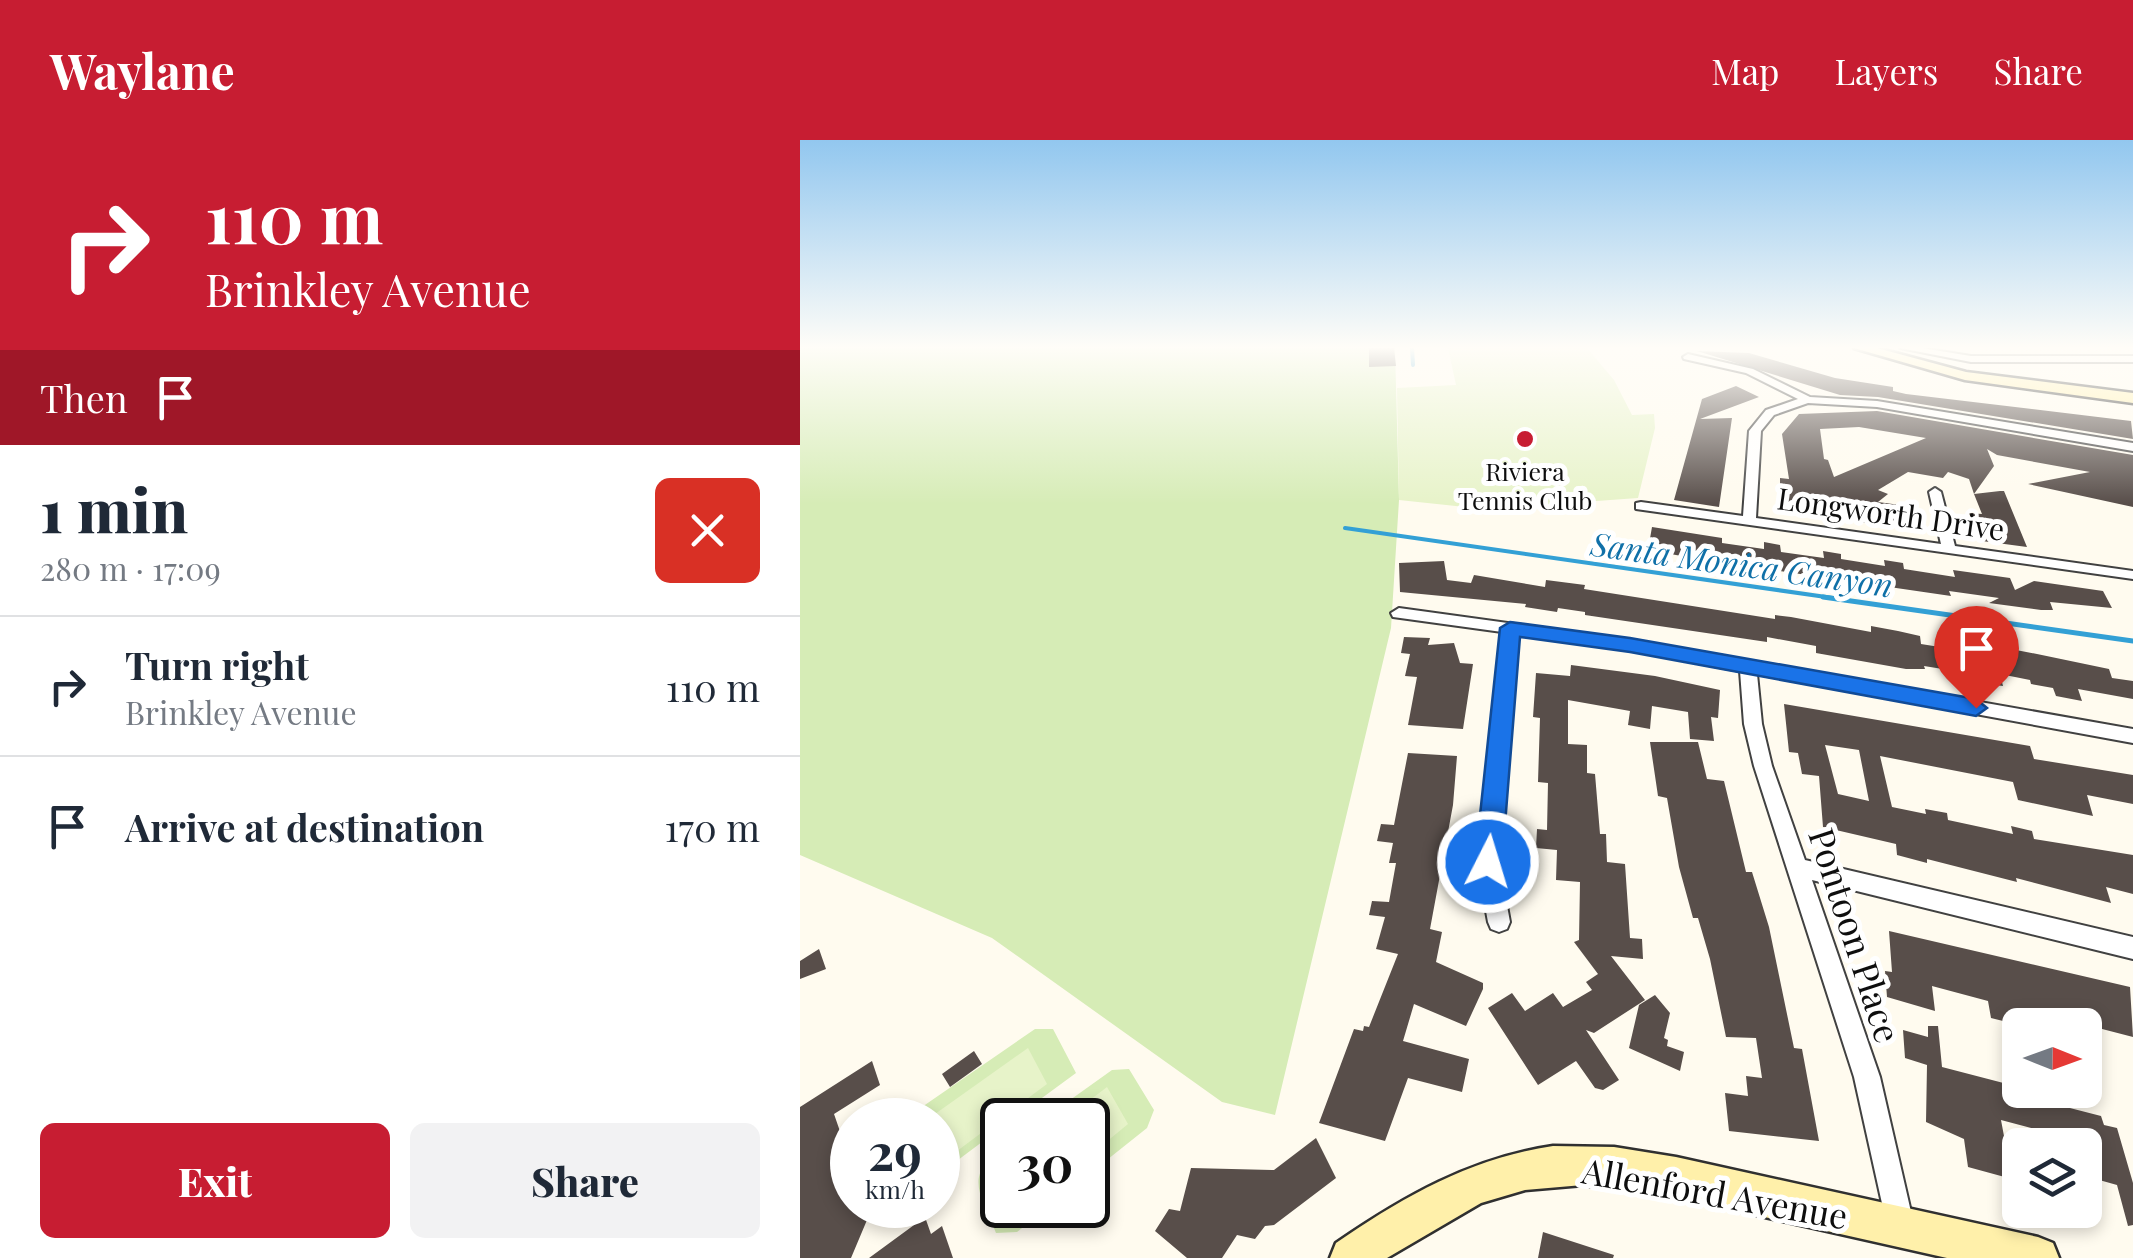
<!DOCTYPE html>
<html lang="en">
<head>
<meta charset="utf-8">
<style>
  body { margin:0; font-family:"Playfair Display",serif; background:#f2f2f3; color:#1f2937; height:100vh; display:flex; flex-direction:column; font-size:38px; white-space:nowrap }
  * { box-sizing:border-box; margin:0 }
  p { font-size:32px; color:#747a83 }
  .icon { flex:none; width:55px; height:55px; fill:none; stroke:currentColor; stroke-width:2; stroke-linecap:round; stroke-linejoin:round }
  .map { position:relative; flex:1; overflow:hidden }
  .sheet { display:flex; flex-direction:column; background:#fff; width:800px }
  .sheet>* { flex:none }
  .banner { background:#c71d32; color:#fff; overflow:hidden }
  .needle { width:65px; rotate:91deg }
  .fabs { position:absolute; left:1202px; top:868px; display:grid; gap:20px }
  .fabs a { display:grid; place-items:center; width:100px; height:100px; border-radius:15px; background:#fff; box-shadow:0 5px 15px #0003; font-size:50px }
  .speed { position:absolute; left:30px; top:958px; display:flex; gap:20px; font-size:50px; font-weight:700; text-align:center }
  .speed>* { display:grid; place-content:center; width:130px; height:130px; border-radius:50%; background:#fff; box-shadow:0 5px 15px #0003; line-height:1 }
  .speed small { font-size:25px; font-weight:400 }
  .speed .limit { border:5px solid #111; border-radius:15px; background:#fff; color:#111 }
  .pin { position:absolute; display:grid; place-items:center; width:85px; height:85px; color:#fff; margin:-102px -42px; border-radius:50% 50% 50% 0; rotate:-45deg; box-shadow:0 0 10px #0007 }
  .pin .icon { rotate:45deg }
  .me { position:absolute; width:110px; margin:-55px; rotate:5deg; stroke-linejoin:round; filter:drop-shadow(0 0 8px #0008) }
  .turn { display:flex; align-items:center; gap:35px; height:210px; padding:0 40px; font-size:45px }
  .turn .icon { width:130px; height:130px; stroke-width:2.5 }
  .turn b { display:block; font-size:70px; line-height:85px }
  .then { display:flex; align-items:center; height:95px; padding:0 40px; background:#0003; gap:20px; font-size:38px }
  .round { display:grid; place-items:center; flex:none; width:105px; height:105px; border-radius:15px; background:#f2f2f3 }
  .head { display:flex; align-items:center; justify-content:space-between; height:170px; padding:0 40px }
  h1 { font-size:60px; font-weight:800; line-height:75px }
  .cta { display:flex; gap:20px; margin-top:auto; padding:20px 40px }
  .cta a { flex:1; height:115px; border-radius:15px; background:#c71d32; color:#fff; font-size:40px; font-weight:800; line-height:115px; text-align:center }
  .cta a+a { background:#f2f2f3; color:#1f2937 }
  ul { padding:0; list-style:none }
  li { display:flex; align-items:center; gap:30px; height:140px; padding:0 40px; border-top:2px solid #e0e1e3 }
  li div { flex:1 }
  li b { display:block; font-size:38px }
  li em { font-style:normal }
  header { display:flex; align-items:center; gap:60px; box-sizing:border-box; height:140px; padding:0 50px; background:#c71d32; color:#fff }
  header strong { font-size:48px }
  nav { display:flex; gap:55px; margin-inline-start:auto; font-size:35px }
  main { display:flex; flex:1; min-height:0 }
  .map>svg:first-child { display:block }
  .green { fill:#d6ecb6 }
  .pitch { fill:#e7f3c9 }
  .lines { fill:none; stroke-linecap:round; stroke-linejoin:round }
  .stream-far1 { stroke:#33a0d5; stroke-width:4 }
  .stream { stroke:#33a0d5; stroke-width:5 }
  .building { fill:#584e4a; fill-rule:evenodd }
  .street-casing { stroke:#414141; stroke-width:4 }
  .secondary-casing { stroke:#303030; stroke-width:5 }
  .street { fill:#fff; fill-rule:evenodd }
  .secondary { fill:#fff0aa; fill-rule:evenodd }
  .route { fill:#1a73e8; stroke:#114b97; stroke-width:2.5 }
  .poi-dot { fill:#c71d32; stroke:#fff; stroke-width:4 }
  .labels { text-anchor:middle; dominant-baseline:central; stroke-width:10; stroke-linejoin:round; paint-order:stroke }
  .far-poi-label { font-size:25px; fill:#0e0e0e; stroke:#fff }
  .street-label { font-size:30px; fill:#0e0e0e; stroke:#fff }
  .water-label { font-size:32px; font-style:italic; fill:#0f70a8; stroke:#fff }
  .near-street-label { font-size:35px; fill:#0e0e0e; stroke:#fff }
</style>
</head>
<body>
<header>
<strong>Waylane</strong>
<nav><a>Map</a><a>Layers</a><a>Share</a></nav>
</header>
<main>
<section class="sheet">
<div class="banner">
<div class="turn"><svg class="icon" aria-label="right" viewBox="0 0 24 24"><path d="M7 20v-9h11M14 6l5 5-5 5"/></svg><div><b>110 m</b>Brinkley Avenue</div></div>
<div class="then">Then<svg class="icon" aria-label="arrive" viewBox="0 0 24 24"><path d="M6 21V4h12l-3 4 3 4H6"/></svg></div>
</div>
<div class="head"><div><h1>1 min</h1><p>280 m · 17:09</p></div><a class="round" style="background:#d93025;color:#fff"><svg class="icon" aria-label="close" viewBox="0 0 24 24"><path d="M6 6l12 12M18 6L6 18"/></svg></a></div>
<ul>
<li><svg class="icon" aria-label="right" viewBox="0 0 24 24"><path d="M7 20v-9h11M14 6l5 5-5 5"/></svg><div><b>Turn right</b><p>Brinkley Avenue</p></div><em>110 m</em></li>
<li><svg class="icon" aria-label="arrive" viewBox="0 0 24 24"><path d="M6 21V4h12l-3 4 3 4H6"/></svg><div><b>Arrive at destination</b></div><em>170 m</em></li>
</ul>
<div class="cta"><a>Exit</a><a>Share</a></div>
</section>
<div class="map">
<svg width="1333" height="1118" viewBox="0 0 1333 1118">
  <rect width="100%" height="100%" fill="#fffbef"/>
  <path class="green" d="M0,208H595L599,360L591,488L475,975L422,962L192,798L0,715Z
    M235,889H253L276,933L212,980H202V987L138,1035V980L106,978Z
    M329,929L354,970L347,988L288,1035V980H242L312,930Z
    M202,1008V1065H251L217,1092L196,1093C181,1054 163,1037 202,1008Z"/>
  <path class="pitch" d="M648,208H787L814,240L832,275L854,274L855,288L838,358L684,369L599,360L597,248L656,245Z
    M228,908L247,944L145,1020L138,1002V980L128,979Z
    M307,947L328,984L288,1017V980H264Z"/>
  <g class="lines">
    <path class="stream-far1" d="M612,208L613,225
      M545,388L1040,459"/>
    <path class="stream" d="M1023,457L1333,501"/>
  </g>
  <path class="building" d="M569,208H594L596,226L569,227Z
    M897,211L949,213L1035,238L1093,247V251L1106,254L1331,281L1333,299L1078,257L1040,255Z
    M936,246L959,257L900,279L932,278L919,367L874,360L902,259Z
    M1077,271L1333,315V367L1228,344L1290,332L1197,315L1187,309L1194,326L1174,354L1169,339L1148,332L1143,338L1108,332L1078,350L1088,354L1078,362L1107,366L1112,388L980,373V338L989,339L982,294L999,274ZM1059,287L1126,298L1034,337L1028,320L1024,319L1020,289Z
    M1200,351H1204L1227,407L1182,401L1176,391L1169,373L1182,374L1174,354Z
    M852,387L922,398V403L964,409V402L980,405L981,412L1024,418L1023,411L1041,414V419L1085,426L1084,420L1103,423L1104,429L1155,437L1153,430L1210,438L1215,450L1234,441L1303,451L1312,468L1250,462L1253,470H1241L1189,463L1199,458L1149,451L1151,456L904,420L848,410Z
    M644,421L647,440L671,443L674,435L745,447L746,440L785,445L784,449L975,479V475L991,477L1071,492V486L1098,491L1120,496L1121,504L1177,513L1175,502L1237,514L1309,529L1312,538L1333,541V559L1278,549L1282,561L1256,556L1253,548L1231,544L1230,540L1200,534L1203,546L1175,542L1156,539L1155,531L1124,526L1125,529H1106L1016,513V506L967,497V502L785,475V472L758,468L757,472L725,467L726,464L600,452L599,423Z
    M604,497L630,498L628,505L654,503L660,523L673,524L663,589L608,585L617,537L605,536L610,514L601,513Z
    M771,525L855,536L920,550L918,578L911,577L914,601L890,599L888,572L852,566L850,589L828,585L830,571L768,560V604L787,605V633L795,634L800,694H806L807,722L825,724L830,798L842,799L843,819L811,816L845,860L794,893L786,890L819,940L803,950L795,948L776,921L738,945L688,868L712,853L725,871L753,853L763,867L792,850L786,842L798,834L774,802L779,800L780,742L756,740L757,710L736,708L737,689L747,690L748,643L738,642L740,578L733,577L736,533L770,536Z
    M984,564L1230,606L1234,619L1333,635V664L1287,655L1293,676L1218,660L1213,642L1080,616L1092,667L1126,674L1125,669L1147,673L1148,680L1213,694L1211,686L1232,691L1234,699L1333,715V754L1306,747L1311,763L1216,738L1217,742L1127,719V723L1097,715L1096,704L1023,687L1019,636L1002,634L998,613L989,612ZM1025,605L1059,610L1069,661L1038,654Z
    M850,602H898L907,639L924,641L946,732H952L969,787L994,908L1002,909L1019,1001L929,991L925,953L948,956L946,936L962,938L956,898L926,897L910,819L898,778H893L879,727L867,658L858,656Z
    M608,613L657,616L653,665L630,789L642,792L636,822L683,843V849L666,886L614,864L603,901L669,919L662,952L608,938L585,1001L519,983L554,889L563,891L564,886L569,887L598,814L576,809L585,777L569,775L572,761L589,762L596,723H589L593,703L577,701L581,684L594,685Z
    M1089,791L1330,847L1333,897L1279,883L1219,885L1191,878L1188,861L1132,846L1135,871L1087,857L1085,831L1092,832Z
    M19,809L26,829L0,839V821Z
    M855,855L870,873L864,898L868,900L867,906L884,912L880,931L829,908L839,865Z
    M1128,886H1138L1142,927L1215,946L1216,954L1301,976L1304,985L1317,988L1333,1043V1085L1328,1086L1317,1045L1285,1036V1005H1238L1235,989L1201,980L1212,1039L1168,1027L1164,999L1126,982L1127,925L1105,918L1103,890L1128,897Z
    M174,911L182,924L150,947L142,934Z
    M72,921L80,945L34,974L52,1026V1065H67L64,1080H67L51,1118H0V967Z
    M516,998L536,1038L474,1085L465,1086L455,1099L437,1095L422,1118H387L355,1091L369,1069L380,1071L391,1028L474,1030Z
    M125,1077L131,1094L142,1086L153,1118H69Z
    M743,1092L814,1115L813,1118H738Z"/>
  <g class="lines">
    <defs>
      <path id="street" d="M1100,208H1122L1171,216H1333V222H1171Z
        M888,214L953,229L1010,257L1077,261L1333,303V311L1077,267L1008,263L974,275L961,291L956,378L1141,404L1129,352L1135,348L1141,352L1155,406L1333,431V439L836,369V363L841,362L943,376L949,291L966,270L998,259L946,233L884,219L883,217Z
        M599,468L830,500L1333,589V603L957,534L962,584L972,626L1005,720L1333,797V819L1012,740L1080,937L1114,1085L1109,1095L1099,1100L1089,1095L1054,937L954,626L944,584L940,531L830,510L718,495L699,722L710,782L707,789L699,792L691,789L688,782L677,722L702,492L593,477L591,473Z"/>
      <path id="secondary" d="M1054,208H1077L1166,232L1333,253V263L1165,240Z
        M753,1006L814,1007L876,1017L1238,1097L1253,1103L1259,1118H1147L876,1057L783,1045L725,1050L681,1063L587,1118H530L536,1103C603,1057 671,1018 753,1006Z"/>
    </defs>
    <use href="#street" class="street-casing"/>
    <use href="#secondary" class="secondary-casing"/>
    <use href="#street" class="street"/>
    <use href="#secondary" class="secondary"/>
  </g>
  <linearGradient id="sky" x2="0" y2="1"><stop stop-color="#92c7ef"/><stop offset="0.57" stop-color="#fffdf8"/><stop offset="1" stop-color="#fffdf8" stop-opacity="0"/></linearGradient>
  <rect width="1333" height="364" fill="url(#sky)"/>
  <path class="route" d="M710,482L830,498L1176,559L1187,568L1176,576L830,512L720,497L702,722L698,730L688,734L679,730L675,722L700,488Z"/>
  <circle class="poi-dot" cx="725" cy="299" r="10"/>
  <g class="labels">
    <g class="far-poi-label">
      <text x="725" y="330">Riviera<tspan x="725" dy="29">Tennis Club</tspan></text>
    </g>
    <g class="street-label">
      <text transform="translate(1091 373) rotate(8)">Longworth Drive</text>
    </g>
    <g class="water-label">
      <text transform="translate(942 423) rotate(8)">Santa Monica Canyon</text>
    </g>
    <g class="near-street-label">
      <text transform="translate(1056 795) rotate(72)">Pontoon Place</text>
      <text transform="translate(915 1052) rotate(10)">Allenford Avenue</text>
    </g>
  </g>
</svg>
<div class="fabs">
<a><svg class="needle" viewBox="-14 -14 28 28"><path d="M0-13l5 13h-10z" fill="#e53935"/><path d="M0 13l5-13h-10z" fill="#747a83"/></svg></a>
<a><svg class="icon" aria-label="layers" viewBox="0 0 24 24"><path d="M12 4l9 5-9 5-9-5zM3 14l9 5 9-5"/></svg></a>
</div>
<div class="speed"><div>29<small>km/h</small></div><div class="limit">30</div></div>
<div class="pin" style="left:1176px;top:568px;background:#d93025"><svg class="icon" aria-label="arrive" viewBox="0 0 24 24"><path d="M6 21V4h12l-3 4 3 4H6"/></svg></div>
<svg class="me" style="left:688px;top:722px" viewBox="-20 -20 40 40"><circle r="17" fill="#1a73e8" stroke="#fff" stroke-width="3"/><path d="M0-11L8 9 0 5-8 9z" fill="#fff"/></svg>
</div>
</main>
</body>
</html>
